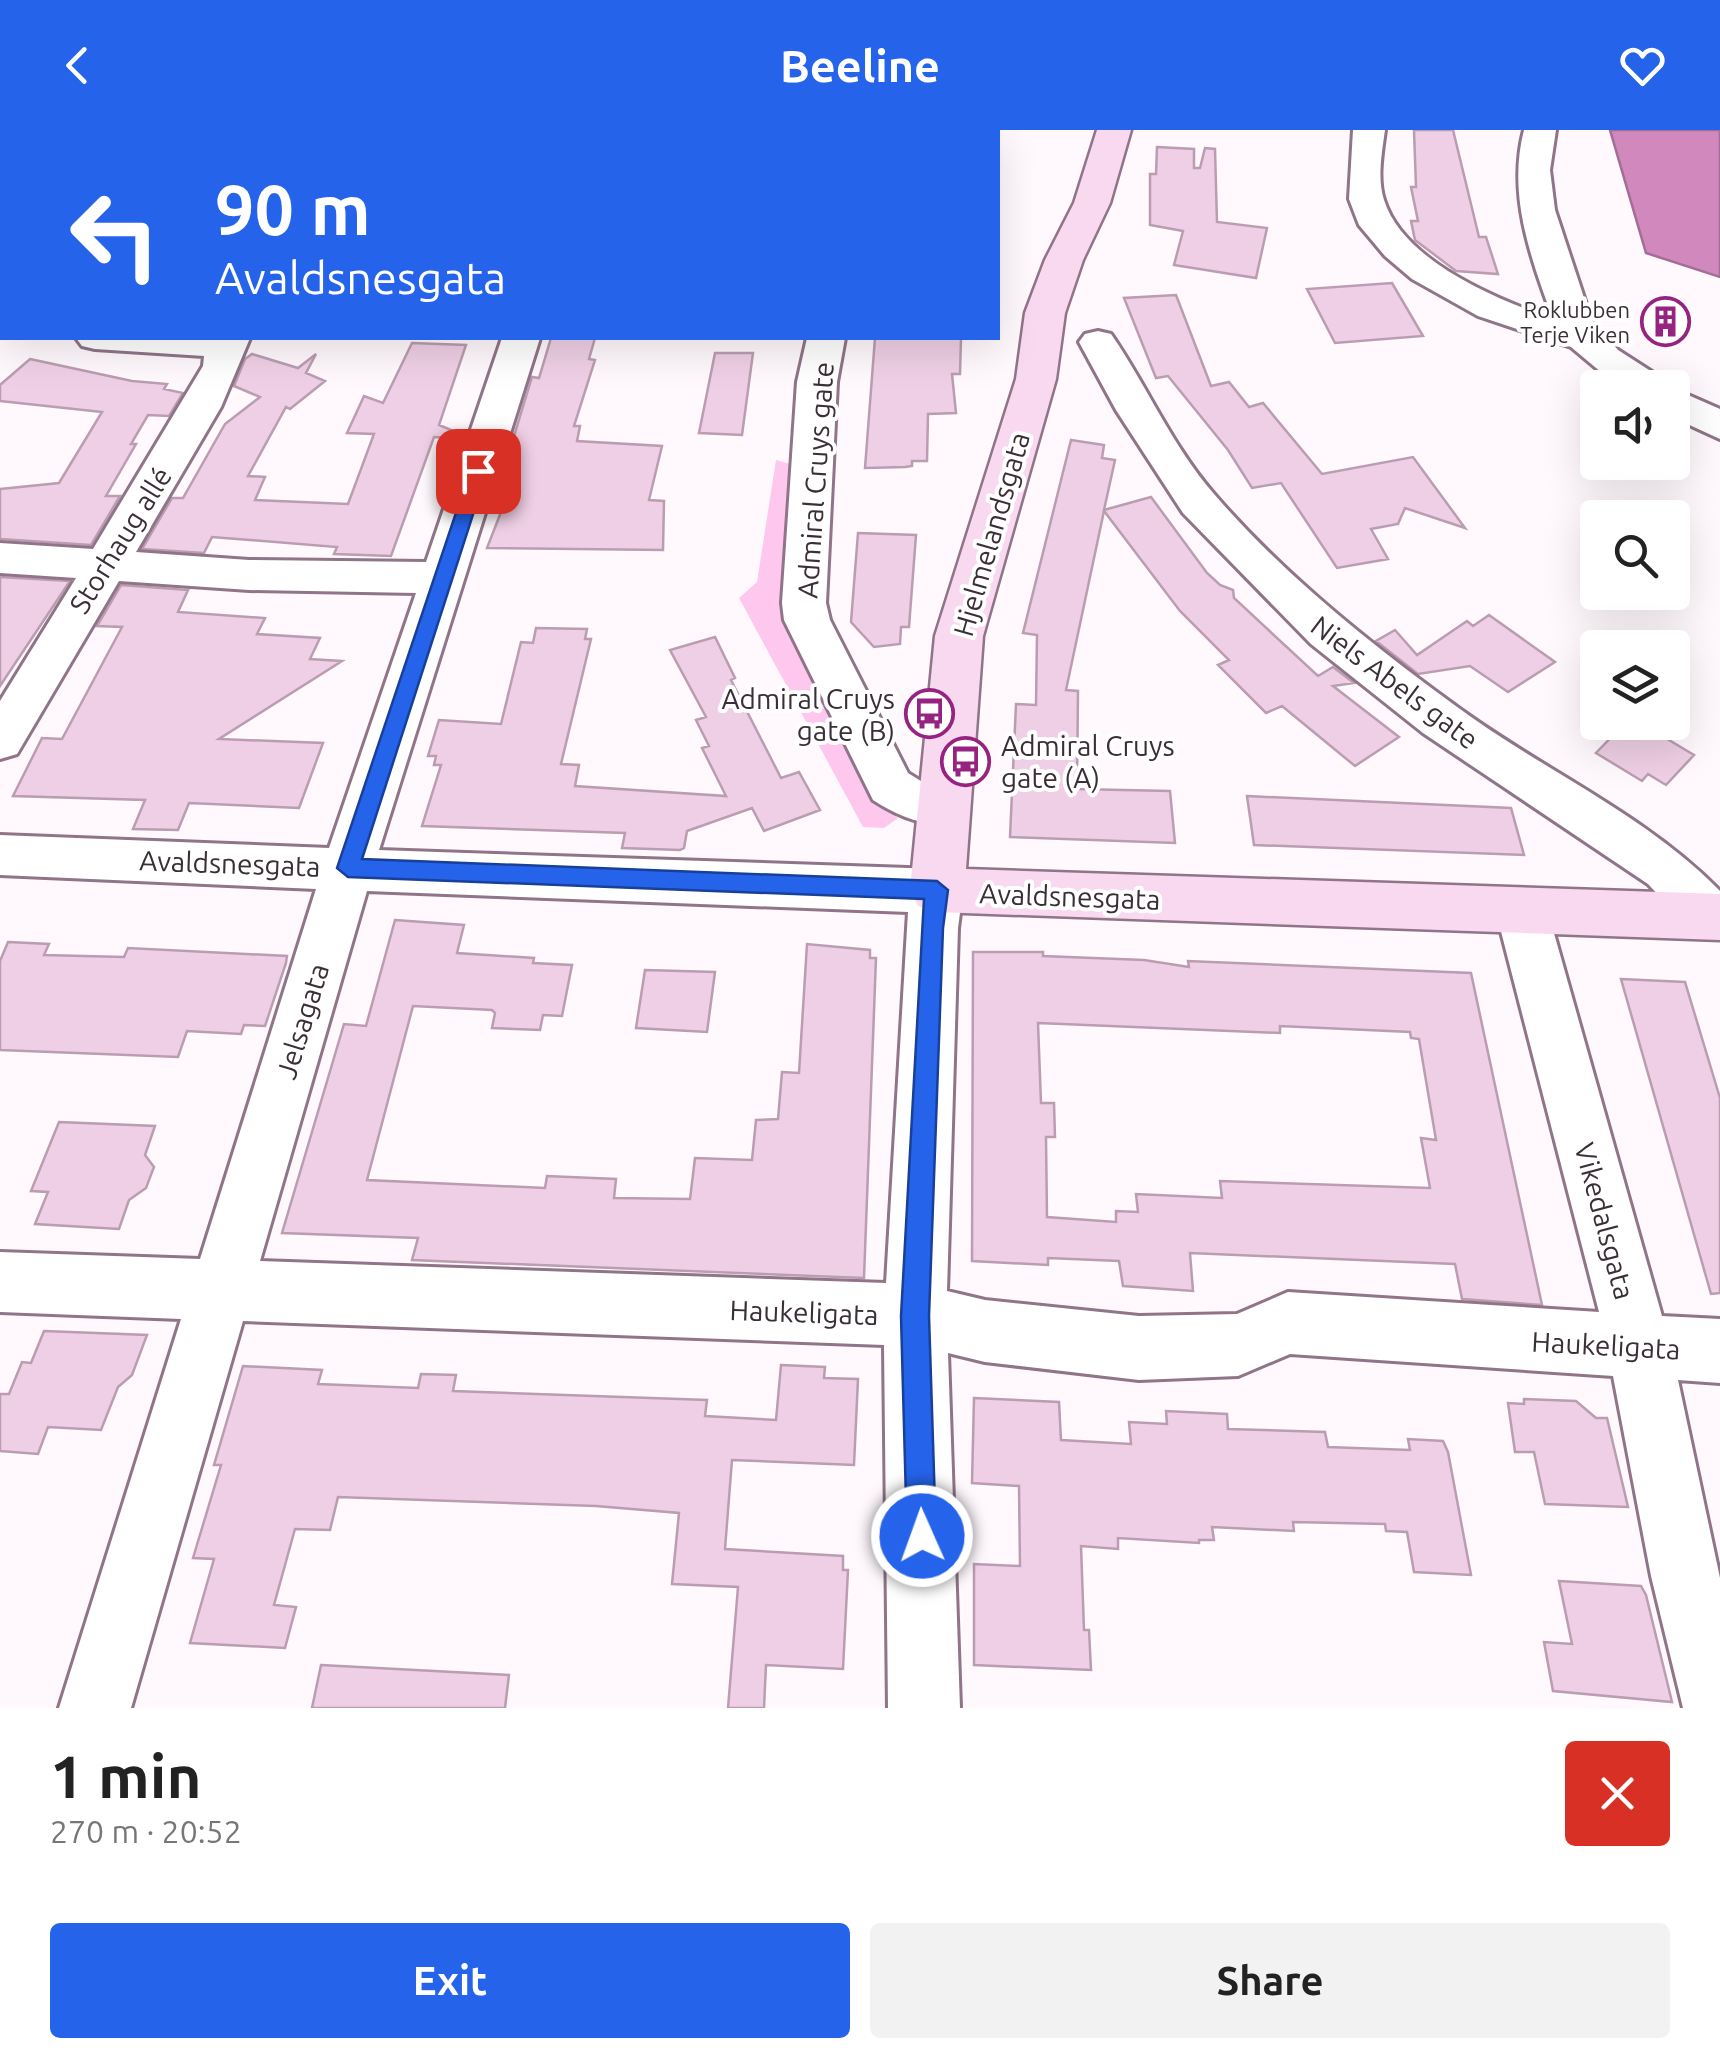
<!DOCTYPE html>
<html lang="en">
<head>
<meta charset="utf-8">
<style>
  body { margin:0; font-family:Ubuntu,sans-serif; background:#f2f2f2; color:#222; height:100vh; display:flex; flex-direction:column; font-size:38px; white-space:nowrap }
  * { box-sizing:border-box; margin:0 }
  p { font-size:32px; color:#767676 }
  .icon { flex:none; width:55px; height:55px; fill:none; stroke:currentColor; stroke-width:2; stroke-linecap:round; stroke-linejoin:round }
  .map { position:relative; height:1578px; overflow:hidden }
  .sheet { display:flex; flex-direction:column; background:#fff; flex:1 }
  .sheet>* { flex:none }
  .hud { position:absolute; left:0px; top:0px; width:1000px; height:210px; box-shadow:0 10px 40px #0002; background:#2563eb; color:#fff; overflow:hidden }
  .fabs { position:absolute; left:1580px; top:240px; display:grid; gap:20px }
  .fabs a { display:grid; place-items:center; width:110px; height:110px; border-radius:10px; background:#fff; box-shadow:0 10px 40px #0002; font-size:50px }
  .pin { position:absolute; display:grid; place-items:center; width:85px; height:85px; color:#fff; margin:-42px; border-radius:20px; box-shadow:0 5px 15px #0006 }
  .me { position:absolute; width:110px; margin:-55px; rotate:358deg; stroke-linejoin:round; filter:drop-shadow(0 0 8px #0008) }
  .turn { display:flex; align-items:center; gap:35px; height:210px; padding:0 50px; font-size:45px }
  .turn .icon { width:130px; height:130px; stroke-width:2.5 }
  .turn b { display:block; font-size:70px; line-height:85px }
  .round { display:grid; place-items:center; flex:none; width:105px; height:105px; border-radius:10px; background:#f2f2f2 }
  .summary { display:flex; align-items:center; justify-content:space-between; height:170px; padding:0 50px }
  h1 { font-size:60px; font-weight:600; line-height:75px }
  .primary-button { display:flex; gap:20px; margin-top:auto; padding:20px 50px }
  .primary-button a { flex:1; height:115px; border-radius:10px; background:#2563eb; color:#fff; font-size:40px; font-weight:600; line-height:115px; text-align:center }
  .primary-button a+a { background:#f2f2f2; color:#222 }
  header { display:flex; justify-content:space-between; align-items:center; height:130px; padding:0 50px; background:#2563eb; color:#fff; font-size:45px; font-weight:600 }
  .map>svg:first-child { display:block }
  .green { fill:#fec7ee }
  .water { fill:#d088bd; stroke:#a36d95; stroke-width:2.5 }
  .building { fill:#efcfe5; stroke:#ba9db1; stroke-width:2.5; fill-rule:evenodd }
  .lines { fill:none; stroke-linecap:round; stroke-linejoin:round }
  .street-casing { stroke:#907488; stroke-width:6 }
  .secondary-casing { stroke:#907488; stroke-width:5 }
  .street { fill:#fff; fill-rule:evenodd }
  .secondary { fill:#f8d9f0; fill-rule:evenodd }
  .route { fill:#2563eb; stroke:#184099; stroke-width:2.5 }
  .labels { text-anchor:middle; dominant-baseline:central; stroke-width:8; stroke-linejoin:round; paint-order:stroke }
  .far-poi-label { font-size:22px; fill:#3b2f37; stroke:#fff; text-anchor:end }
  .street-label { font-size:28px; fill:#3b2f37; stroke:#fff }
  .poi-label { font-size:28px; fill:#3b2f37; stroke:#fff; text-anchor:end }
</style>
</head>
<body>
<header><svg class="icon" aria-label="back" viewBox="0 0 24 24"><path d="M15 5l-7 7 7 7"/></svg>Beeline<svg class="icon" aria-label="heart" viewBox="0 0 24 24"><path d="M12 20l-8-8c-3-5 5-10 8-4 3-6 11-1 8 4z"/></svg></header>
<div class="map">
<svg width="1720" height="1578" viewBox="0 0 1720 1578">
  <rect width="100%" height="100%" fill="#fff9fd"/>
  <path class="green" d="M0,0H398L2,2V173Z
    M776,330L794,335L781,466L805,507L871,656L883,676L898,688L884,698L863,697L739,468L757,452Z"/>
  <path class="water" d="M1610,0H1720V147L1646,123Z"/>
  <path class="building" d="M1414,0H1453L1479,107H1486L1498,144L1456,141L1415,110L1411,91H1418L1411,57H1416Z
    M1157,17L1194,19V38H1200L1205,18L1215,19L1217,92L1267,98L1256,148L1174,135L1183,101L1150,95V44H1156Z
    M1392,153L1423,206L1335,213L1307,159Z
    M1176,165L1211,256L1229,252L1249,277L1263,273L1322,344L1413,327L1465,398L1405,378L1398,394L1371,399L1388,429L1337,438L1281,353L1252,358L1228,320L1168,246L1156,248L1124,168Z
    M551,208H595L589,229L595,230L574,296H580L577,311L662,316L649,370L664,371L663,420L487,418L501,382L517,317L511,316L532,247L539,248Z
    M875,208H961L960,244H952L956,283L928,284L927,331H912V336L905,337L865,338Z
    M412,213L466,215L439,295L456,302L455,308L434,307L391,426L334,424L337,417L212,407L204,423L142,419L172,368H183L225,294L260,267L234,256L245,229L252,224L298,238L316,224L306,243L325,251L290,279L286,277L248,346L265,347L255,370L348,374L374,304L347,303L364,266L383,273Z
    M715,223H753L742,305L699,303Z
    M30,229L132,251L167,254L164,259L183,263L169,286L148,285L131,314H136L106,366H120L91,415L0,409V359L59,353L102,282L0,271V255Z
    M1071,310L1104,315L1102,328L1115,330L1104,380L1151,367L1207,443L1220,455L1233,460L1234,468L1318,546L1333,537L1354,553L1333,556L1399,607L1355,636L1282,576L1266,583L1218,535L1229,530L1180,481L1104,381L1066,560L1078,561L1077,659L1170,661L1175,713L1010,707L1016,574L1036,575L1037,505L1023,503Z
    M858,403L916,405L909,497H901L900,514L874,517L851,492Z
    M0,447L70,451L0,556Z
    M121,455L188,460L178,482L265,488L257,504L320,508L310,529L342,531L219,609L323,613L299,678L189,673L178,700L133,699L145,670L13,666L42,608L62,609L122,497L97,496Z
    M1489,485L1555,532L1508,562L1470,536L1418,544L1376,511L1395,500L1417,525L1467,491L1473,496Z
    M536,498L587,499L585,509H591L561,634L579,635L575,656L726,666L702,618L709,616L696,590L706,587L670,520L715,507L735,548L731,550L781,648L799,642L820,680L764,701L752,678L687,701L684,718L680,720L622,718L625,703L422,696L441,635H434L436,626H428L439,590L501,594L521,512L533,513Z
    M1626,592H1680L1664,607L1694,625L1666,655L1648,644L1642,651L1596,623Z
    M1247,666L1511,678L1524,725L1254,715Z
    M395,790L464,795L457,823L534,828L533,833L572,835L562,886L543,885L540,900L492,898L495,883L492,880L413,876L367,1050L545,1058L547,1046L616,1049L614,1068L690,1069L695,1028L752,1030L756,990L778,989L782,942L799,943L807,814L870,820V828H876L864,1148L412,1130L418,1108L282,1103L344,894L366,896Z
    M8,812L49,814L44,825L124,827L128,818L287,826L286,833L265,896L244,895L241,904L187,901L178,927L0,920V831Z
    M973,822H1043V826L1144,830L1189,837L1188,831L1471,843L1542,1175L1462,1169L1455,1134L1190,1123L1193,1161L1123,1156L1119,1131L1048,1128V1135L972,1131ZM1038,893L1280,903V896L1410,902L1411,908L1419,909L1436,1010L1421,1008L1430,1058L1220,1051L1222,1068L1136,1064L1138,1082L1116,1081V1092L1047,1087L1046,1007H1055L1054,973H1041Z
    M645,840L715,842L707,902L636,898Z
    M1621,849L1685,852L1720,968V1163L1711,1164Z
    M59,992L155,996L145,1025L154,1037L146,1058L129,1070L119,1099L35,1094L48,1062L31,1061Z
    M44,1201L147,1205L132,1245L118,1257L101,1300L48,1297L38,1324L0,1321V1264H9L22,1232L31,1233Z
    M781,1235L825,1237L824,1248L858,1249L854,1335L732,1330L725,1419L843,1426V1440H848L843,1539L766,1535L764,1578H728L738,1457L672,1454L679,1383L596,1376L338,1367L330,1400L295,1399L274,1475L296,1477L285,1518L190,1513L214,1429L193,1428L221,1335H214L243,1236L322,1240L318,1254L418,1258L421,1244L456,1245L453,1261L707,1270L705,1286L776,1290Z
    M974,1268L1059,1272L1061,1310L1131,1314L1129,1292L1167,1294L1166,1281L1227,1284L1228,1299L1325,1302L1328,1317L1410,1320L1408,1309L1443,1311L1448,1322L1471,1445L1414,1442L1407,1402L1386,1401L1385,1394L1293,1392L1294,1401L1212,1397L1214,1410H1199V1413L1118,1408V1419L1081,1416L1084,1500H1089L1091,1540L974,1535V1434L1020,1436L1019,1356L972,1353Z
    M1524,1269L1576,1271L1596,1288H1607L1628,1377L1545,1374L1534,1322H1515L1508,1273L1524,1274Z
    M1559,1451L1641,1456L1646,1465L1672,1572L1553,1561L1544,1512L1572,1514Z
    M321,1535L509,1545L505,1578H312Z"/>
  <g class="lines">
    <defs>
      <path id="street" d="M843,0H875V2H843Z
        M1353,0H1385C1382,22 1377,49 1384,70C1403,131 1498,170 1553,189C1531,128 1507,65 1524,0H1556L1550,40L1555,80L1591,189L1618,220L1663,249L1668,258H1620L1571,217L1478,186L1412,149L1385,126L1359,95L1349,69Z
        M0,171H2V194H0Z
        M1098,201L1111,204C1147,256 1172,316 1214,364C1283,444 1368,512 1453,574C1540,639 1644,683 1720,761V806L1712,809L1693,802L1648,754L1423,603L1311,514L1183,383L1116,280L1079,212L1085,204Z
        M76,208H250L221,277L136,422L249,430L426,432L502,208H540L379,720L937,739L955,745L963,760L958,798L947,1161L985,1170L1139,1186L1237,1184L1288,1162L1599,1182L1496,782L1504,767L1522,760L1540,767L1548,782L1662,1186L1720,1189V1253L1678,1250L1720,1448V1578H1683L1651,1446L1613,1246L1290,1224L1238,1246L1139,1250L985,1232L948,1223L960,1578H888L884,1215L243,1191L131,1578H59L181,1189L0,1182V1122L200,1129L316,759L0,745V705L329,718L416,463L249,460L119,451L17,624L0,629V571L76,448L0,443V413L93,419L203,236L204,226L95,219L82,216ZM367,761L908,782L886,1153L260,1131Z
        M807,208H845L837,252L826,473L830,490L908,643L924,653L961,662L968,676L961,690C929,700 899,687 873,670L784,490L782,473L797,252Z
        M1672,258L1720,279V309L1672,287Z"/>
      <path id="secondary" d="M1097,0H1131L1110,73L1083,130L1065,183L1056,249L983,506L966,739L1720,764V810L937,782L918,776L910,760L935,506L1016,249L1025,183L1045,130L1074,73Z"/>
    </defs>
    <use href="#street" class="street-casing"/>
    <use href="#secondary" class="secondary-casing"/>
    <use href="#street" class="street"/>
    <use href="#secondary" class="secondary"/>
  </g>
  <path class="route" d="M478,335L487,341L362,729L937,751L948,760L943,798L929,1186L936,1406L932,1417L922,1421L911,1417L907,1406L901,1186L924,769L348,747L337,738L470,341Z"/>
  <defs>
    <symbol id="building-ring" viewBox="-11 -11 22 22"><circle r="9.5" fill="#fff" stroke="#962380" stroke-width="1.5"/><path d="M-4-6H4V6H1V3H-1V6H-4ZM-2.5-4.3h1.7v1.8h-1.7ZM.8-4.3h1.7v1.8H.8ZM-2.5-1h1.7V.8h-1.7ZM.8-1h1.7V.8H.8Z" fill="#962380"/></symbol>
    <symbol id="bus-ring" viewBox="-11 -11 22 22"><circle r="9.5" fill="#fff" stroke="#962380" stroke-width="1.5"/><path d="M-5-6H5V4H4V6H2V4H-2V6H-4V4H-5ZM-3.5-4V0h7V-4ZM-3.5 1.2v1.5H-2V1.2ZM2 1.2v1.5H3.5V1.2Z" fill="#962380"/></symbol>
  </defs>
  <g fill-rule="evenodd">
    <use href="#building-ring" x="1638" y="164" width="55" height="55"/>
    <use href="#bus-ring" x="902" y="556" width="55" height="55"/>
    <use href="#bus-ring" x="938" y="604" width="55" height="55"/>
  </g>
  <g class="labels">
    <g class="far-poi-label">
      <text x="1630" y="179">Roklubben<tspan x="1630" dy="25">Terje Viken</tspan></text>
    </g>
    <g class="street-label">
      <text transform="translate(815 350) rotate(-86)">Admiral Cruys gate</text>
      <text transform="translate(991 404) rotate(-74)">Hjelmelandsgata</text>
      <text transform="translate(120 410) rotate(-58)">Storhaug allé</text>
      <text transform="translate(1395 552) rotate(37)">Niels Abels gate</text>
      <text transform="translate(230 733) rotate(2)">Avaldsnesgata</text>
      <text transform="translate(1070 766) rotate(2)">Avaldsnesgata</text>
      <text transform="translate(302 891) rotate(-73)">Jelsagata</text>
      <text transform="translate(1605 1091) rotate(75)">Vikedalsgata</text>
      <text transform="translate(804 1182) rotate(2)">Haukeligata</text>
      <text transform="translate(1606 1215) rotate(3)">Haukeligata</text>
    </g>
    <g class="poi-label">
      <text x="895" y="568">Admiral Cruys<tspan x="895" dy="32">gate (B)</tspan></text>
      <text x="1001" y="615" text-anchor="start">Admiral Cruys<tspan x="1001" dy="32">gate (A)</tspan></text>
    </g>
  </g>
</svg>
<div class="fabs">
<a><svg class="icon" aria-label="sound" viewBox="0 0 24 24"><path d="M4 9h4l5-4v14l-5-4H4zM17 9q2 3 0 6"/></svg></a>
<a><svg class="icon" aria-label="search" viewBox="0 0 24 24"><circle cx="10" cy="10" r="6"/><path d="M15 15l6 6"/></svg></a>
<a><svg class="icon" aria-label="layers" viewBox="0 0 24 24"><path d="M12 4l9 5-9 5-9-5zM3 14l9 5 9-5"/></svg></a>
</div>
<div class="pin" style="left:478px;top:341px;background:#d93025"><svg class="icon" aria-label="arrive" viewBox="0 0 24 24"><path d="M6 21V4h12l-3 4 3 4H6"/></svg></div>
<svg class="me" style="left:922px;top:1406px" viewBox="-20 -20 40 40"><circle r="17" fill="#2563eb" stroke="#fff" stroke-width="3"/><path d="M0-11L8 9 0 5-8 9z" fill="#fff"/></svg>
<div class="hud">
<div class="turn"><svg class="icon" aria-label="left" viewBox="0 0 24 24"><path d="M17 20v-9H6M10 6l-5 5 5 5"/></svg><div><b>90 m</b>Avaldsnesgata</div></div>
</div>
</div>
<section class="sheet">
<div class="summary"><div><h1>1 min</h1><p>270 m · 20:52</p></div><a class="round" style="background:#d93025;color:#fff"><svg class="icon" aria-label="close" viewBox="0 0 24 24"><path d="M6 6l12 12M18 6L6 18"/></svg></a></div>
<div class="primary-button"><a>Exit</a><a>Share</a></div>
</section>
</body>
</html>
